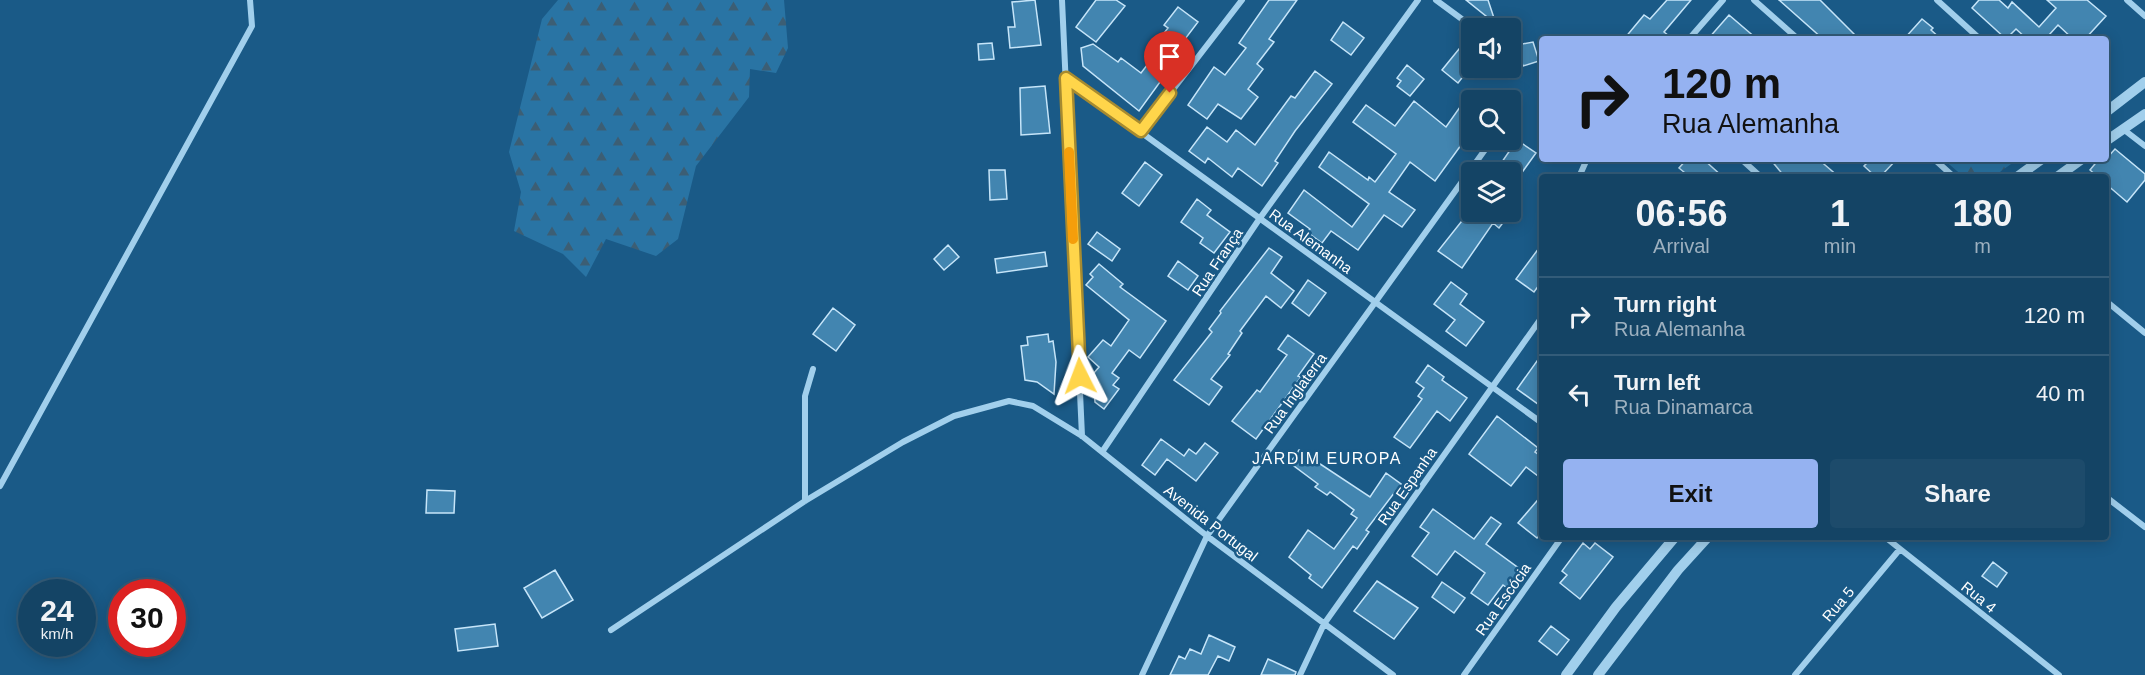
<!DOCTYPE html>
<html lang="en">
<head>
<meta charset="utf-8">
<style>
  body { margin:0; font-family:Arial,sans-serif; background:#1d4b6b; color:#f1f3f6; height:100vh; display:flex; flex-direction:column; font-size:22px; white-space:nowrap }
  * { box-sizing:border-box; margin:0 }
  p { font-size:20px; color:#9db0bf }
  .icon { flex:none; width:33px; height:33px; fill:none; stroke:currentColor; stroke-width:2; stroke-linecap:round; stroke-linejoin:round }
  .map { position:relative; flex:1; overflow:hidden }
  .side { position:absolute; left:1539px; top:174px; width:570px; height:366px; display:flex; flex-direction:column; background:#144465; border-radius:6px; box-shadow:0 3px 15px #0003,0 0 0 2px #335c79 }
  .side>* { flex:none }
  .banner { position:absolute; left:1539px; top:36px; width:570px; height:126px; border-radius:6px; box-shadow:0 3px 15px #0003,0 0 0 2px #335c79; background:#95b2f1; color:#111; overflow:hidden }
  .tools { position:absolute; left:1461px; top:18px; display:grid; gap:12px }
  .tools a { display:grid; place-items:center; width:60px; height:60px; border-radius:6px; background:#144465; box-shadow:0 3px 15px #0003,0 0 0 2px #335c79; font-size:30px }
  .speed { position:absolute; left:18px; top:579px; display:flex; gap:12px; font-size:30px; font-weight:700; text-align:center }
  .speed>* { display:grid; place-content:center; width:78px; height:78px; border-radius:50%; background:#144465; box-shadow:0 3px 15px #0003,0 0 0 2px #335c79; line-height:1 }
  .speed small { font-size:15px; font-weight:400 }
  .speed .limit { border:9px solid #d22; background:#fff; color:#111 }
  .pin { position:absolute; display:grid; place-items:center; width:51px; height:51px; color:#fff; margin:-62px -26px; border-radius:50% 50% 50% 0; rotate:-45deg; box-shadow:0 0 6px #0007 }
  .pin .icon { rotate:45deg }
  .me { position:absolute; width:66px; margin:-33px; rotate:357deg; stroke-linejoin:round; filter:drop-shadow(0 0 4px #0008) }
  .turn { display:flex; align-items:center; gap:21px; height:126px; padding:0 24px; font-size:27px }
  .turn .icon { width:78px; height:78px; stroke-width:2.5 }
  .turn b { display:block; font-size:42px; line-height:51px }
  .eta { display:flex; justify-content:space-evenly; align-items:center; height:102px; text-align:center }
  .eta b { font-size:36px; font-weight:800; line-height:42px }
  .primary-button { display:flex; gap:12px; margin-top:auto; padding:12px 24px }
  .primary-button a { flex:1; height:69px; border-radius:6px; background:#95b2f1; color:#111; font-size:24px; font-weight:800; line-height:69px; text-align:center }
  .primary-button a+a { background:#1d4b6b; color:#f1f3f6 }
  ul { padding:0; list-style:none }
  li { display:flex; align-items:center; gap:18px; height:78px; padding:0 24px; border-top:2px solid #335c79 }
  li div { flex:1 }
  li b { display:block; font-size:22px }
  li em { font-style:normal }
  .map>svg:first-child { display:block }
  .forest { fill:url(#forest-firs) }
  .building { fill:#4285b0; stroke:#c6e5f9; stroke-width:1.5 }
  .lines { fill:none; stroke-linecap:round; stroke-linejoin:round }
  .minor { stroke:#a1cfec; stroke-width:6 }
  .tertiary { stroke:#a1cfec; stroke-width:10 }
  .route-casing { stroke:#a68a30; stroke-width:15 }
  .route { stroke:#ffd54a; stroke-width:10 }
  .slow { stroke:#f59e0b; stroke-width:10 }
  .labels { text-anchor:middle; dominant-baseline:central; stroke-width:5; stroke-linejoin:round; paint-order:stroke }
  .street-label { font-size:15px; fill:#fff; stroke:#1a5a87 }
  .neighbourhood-label { font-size:16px; letter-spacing:1.5px; fill:#fff; stroke:#1a5a87 }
</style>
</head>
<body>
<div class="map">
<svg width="2145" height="675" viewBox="0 0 2145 675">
  <defs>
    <pattern id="forest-firs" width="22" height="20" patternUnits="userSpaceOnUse" patternTransform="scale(1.5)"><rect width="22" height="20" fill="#2974a4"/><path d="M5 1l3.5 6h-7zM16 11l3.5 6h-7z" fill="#3c5e74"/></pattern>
  </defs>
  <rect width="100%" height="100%" fill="#1a5a87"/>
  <path class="forest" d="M558,0H784L788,48L776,73L750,69L749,97L696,166L678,239L656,256L606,239L586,277L563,254L514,231L521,192L509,152L542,19Z
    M1943,159H2018L1993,177H1964Z"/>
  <path class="building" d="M1035,0L1041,45L1010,48L1008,27H1015L1012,2Z
    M1096,0H1116L1125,6L1096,42L1076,27Z
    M1269,0H1297L1269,39L1274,42L1257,64L1263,69L1248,89L1258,97L1241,119L1218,104L1207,119L1188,105L1214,67L1225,75L1246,48L1239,43Z
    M1466,0H1488L1496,24Z
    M1667,0H1691L1664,32L1673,39H1624L1644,15L1650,19Z
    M1779,0H1820L1859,39H1823Z
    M1979,0H1999L2008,8L2012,2L2039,27L2056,8L2047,0H2087L2106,16L2085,39H2073L2058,25L2049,35L2053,39H2027L2016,29L2006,39L1972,8Z
    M1178,7L1198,22L1163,68L1168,71L1139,111L1083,66L1081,48L1093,44L1118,62L1121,58L1141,73L1158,51L1153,47L1168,28L1164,25Z
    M1729,15L1757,39H1708Z
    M1922,19L1933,28L1931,30L1941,39H1904Z
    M1343,22L1364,38L1351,55L1331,40Z
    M1533,42L1539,61L1523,66L1517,45Z
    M992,43L994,59L979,60L978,44Z
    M1459,49L1472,58V65L1458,83L1442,70Z
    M1407,65L1424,79L1410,96L1397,86L1401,81L1397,78Z
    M1315,71L1332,84L1295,131L1275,161L1278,163L1262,186L1238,168L1232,177L1208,158L1205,163L1189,151L1207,127L1227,142L1236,130L1255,145L1291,96L1295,98Z
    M1045,86L1050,133L1021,135L1020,88Z
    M1414,101L1446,127L1460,107L1472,116V130L1435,181L1410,162L1389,192L1415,210L1402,227L1384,215L1358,250L1331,231L1322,243L1307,232L1310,229L1288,213L1304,190L1352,227L1369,204L1319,167L1329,152L1368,180L1369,177L1375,182L1396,154L1353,122L1366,105L1395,126Z
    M1517,140L1536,153L1510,189V172H1495Z
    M2115,149L2145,174V180L2127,202L2106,184V177H2098L2090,170L2099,159H2106Z
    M1687,159H1703L1723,177H1690L1679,168Z
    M1770,159H1818L1839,177H1785Z
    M1871,159H1897L1880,177H1876L1864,166Z
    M1145,162L1162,175L1139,206L1122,193Z
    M989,170H1005L1007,199L990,200Z
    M1197,199L1211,210L1207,215L1230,232L1214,253L1200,243L1203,238L1181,222Z
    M1469,212H1511L1499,228L1493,223L1462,268L1438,251Z
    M1097,232L1120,249L1112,261L1088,244Z
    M1542,244V281L1534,292L1516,279Z
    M948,245L959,257L944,270L934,259Z
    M1269,248L1282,257L1271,273L1294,291L1281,308L1266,296L1240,331L1242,333L1228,354L1230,355L1211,379L1222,387L1209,405L1174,380L1212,332L1209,329L1221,313L1220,311Z
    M1045,252L1047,266L997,273L995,259Z
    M1178,261L1198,276L1188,290L1168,276Z
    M1099,264L1123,284L1120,287L1166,321L1140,358L1129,350L1112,373L1119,378L1113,385L1119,389L1104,409L1095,402L1093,374L1099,367L1088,357L1103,340L1111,346L1129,320L1086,285L1093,277L1090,274Z
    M1308,280L1326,293L1309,316L1292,303Z
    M1451,282L1467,294L1460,304L1484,322L1466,346L1446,331L1455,320L1434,304Z
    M833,308L855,325L836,351L813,334Z
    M1048,334L1049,342L1053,341L1056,362L1054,394L1037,382L1025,380L1021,346L1028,345L1027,337Z
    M1288,335L1314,354L1298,376L1301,377L1256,439L1232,421L1257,390L1260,392L1287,355L1278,349Z
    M1542,354V407L1517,389Z
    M1428,365L1444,377L1442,380L1467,398L1450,421L1437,411L1410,448L1394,437L1422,399L1418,396L1424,388L1416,382Z
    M1497,416L1538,448L1535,452L1542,457V479L1526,467L1511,486L1469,454Z
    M1161,439L1184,456L1189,449L1196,454L1205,443L1218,453L1196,481L1167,459L1155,475L1142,465Z
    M1299,450L1370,497L1386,473L1401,484L1366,530L1369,532L1357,549L1353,546L1322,588L1309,578L1311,575L1289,557L1308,530L1334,549L1357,518L1351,514L1354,510L1330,492L1327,495L1315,487L1318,484L1290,463Z
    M427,490L455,491L454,513H426Z
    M1542,495V531L1537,538L1518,523Z
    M1433,509L1474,539L1491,517L1501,524L1486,544L1524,572L1510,590L1503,585L1488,605L1471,593L1485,573L1455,551L1437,575L1412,556L1429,533L1420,527Z
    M1583,543L1590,549L1595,543L1613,557L1580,599L1560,583L1567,575L1562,571Z
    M1993,562L2007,573L1997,587L1982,576Z
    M555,570L573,600L542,618L524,588Z
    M1377,581L1418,608L1394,639L1354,611Z
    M1442,582L1465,598L1454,613L1432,597Z
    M495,624L498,646L458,651L455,629Z
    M1551,626L1569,640L1557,655L1539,641Z
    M1209,635L1235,647L1229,661L1218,656L1208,675H1170L1179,656L1185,659L1190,649L1201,654Z
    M1268,659L1296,672L1295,675H1261Z"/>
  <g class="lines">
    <path class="minor" d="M1062,0L1082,436
      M1436,0L1474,28
      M1754,0L1798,39
      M1937,0L1980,39
      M2127,0L2145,16
      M1689,39L1723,0
      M1066,78L1542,423
      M1510,113L1513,110
      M2123,129L2145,146
      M1141,131L1242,0
      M1741,159L1761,177
      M1934,159L1954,177
      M1579,177L1587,159
      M2106,301L2145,333
      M1102,452L1260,218L1418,0
      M0,486L252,26L250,0
      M2106,497L2145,527
      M805,501V396L813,369
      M1885,537L2059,675
      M611,630L805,501L903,442L954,416L1009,401L1033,406L1082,436L1207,536L1393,675
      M1142,675L1207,536L1492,140
      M1300,675L1324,624L1542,317
      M1464,675L1562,537
      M1795,675L1900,549"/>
    <path class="tertiary" d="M2106,112L2145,82
      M2106,141L2145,114
      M2017,177L2042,159
      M2057,177L2082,159
      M1566,675L1616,607L1675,537
      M1598,675L1678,570L1708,537"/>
  </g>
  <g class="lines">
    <defs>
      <path id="route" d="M1080,376L1066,78L1141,131L1170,93"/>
    </defs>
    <use href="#route" class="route-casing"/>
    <use href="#route" class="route"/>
    <path class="slow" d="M1069,152L1073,239"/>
  </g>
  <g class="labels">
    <g class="street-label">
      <text transform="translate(1311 241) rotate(36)">Rua Alemanha</text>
      <text transform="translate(1217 262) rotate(-56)">Rua França</text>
      <text transform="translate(1295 393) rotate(-54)">Rua Inglaterra</text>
      <text transform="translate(1407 486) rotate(-55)">Rua Espanha</text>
      <text transform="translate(1211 523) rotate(38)">Avenida Portugal</text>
      <text transform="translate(1979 597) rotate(39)">Rua 4</text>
      <text transform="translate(1503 599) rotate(-55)">Rua Escócia</text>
      <text transform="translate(1838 604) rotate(-50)">Rua 5</text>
    </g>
    <g class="neighbourhood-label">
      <text x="1327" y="458">JARDIM EUROPA</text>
    </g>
  </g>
</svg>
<div class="tools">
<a><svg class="icon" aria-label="sound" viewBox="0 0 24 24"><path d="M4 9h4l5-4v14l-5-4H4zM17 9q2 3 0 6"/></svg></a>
<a><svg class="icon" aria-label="search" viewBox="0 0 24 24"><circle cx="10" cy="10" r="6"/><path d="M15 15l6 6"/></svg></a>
<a><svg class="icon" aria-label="layers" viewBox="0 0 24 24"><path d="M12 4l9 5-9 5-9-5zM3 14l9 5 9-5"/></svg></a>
</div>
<div class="speed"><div>24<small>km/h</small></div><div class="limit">30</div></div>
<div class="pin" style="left:1170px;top:93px;background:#d93025"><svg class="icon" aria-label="arrive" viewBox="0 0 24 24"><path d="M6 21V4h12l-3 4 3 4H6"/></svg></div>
<svg class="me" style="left:1080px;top:376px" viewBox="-20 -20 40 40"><path d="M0-17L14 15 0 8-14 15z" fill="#ffd54a" stroke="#fff" stroke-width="4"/></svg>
<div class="banner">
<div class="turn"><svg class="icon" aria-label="right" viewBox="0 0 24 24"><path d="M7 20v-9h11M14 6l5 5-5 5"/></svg><div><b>120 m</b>Rua Alemanha</div></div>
</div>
<section class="side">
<div class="eta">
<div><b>06:56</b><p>Arrival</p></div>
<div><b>1</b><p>min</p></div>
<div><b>180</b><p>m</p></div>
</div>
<ul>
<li><svg class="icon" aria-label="right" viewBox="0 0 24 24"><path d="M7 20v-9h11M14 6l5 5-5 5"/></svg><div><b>Turn right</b><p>Rua Alemanha</p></div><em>120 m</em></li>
<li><svg class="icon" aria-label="left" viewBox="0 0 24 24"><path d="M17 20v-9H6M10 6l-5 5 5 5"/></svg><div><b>Turn left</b><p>Rua Dinamarca</p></div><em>40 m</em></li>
</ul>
<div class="primary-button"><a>Exit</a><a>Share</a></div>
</section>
</div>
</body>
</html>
